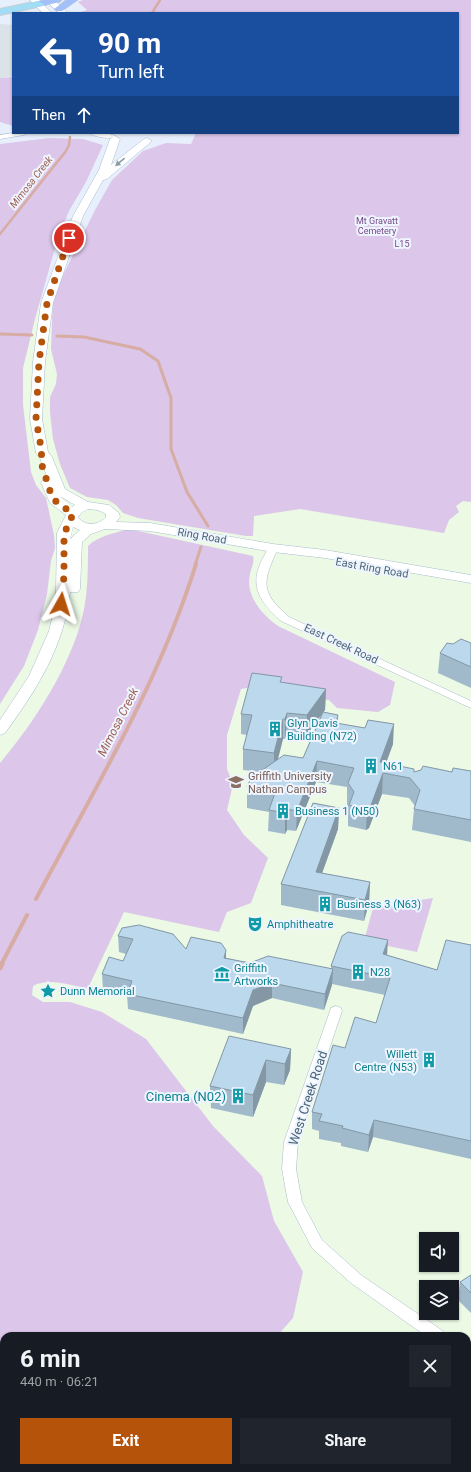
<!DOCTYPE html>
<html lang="en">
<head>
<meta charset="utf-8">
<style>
  body { margin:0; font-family:Roboto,sans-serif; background:#20242c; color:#f1f3f6; height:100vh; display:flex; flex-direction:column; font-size:15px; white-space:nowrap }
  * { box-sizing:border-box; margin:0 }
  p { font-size:13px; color:#9ea1a6 }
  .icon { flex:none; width:22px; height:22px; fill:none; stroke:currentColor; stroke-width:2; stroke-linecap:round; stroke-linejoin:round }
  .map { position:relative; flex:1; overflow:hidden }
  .sheet { position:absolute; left:0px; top:1332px; width:471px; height:140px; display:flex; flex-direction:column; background:#171b24; border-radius:12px 12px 0 0; box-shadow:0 1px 3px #0004 }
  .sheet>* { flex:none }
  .guide { position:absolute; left:12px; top:12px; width:447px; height:122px; border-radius:0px; box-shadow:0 1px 3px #0004; background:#1a4fa0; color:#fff; overflow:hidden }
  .fabs { position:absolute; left:419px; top:1232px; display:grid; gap:8px }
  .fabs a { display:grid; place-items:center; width:40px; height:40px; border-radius:0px; background:#171b24; box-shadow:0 1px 3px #0004; font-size:20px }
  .pin { position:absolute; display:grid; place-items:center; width:34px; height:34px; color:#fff; margin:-17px; border:2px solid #fff; border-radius:50%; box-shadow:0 1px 4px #0007 }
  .me { position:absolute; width:44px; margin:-22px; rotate:6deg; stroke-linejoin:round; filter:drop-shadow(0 0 3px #0008) }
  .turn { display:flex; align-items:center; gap:14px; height:84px; padding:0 20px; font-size:18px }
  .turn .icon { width:52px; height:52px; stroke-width:2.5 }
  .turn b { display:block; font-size:28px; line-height:34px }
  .then { display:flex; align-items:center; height:38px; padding:0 20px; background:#0003; gap:8px; font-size:15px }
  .round { display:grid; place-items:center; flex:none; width:42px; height:42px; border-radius:0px; background:#20242c }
  .headline { display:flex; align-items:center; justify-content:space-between; height:68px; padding:0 20px }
  h1 { font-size:24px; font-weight:700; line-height:30px }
  .primary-button { display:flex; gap:8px; margin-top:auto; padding:8px 20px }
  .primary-button a { flex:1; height:46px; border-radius:0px; background:#b45309; color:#fff; font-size:16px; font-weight:700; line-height:46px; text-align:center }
  .primary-button a+a { background:#20242c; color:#f1f3f6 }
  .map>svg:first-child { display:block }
  .industrial { fill:#dbe2e8 }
  .education { fill:#ebf9e5; fill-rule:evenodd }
  .green { fill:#dcc6ea }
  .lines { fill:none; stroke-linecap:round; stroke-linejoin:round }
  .stream-far3 { stroke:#d7aca3; stroke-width:2.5 }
  .stream-far2 { stroke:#d7aca3; stroke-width:3 }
  .stream-far1 { stroke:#d7aca3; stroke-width:4 }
  .stream { stroke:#d7aca3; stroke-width:5 }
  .street-casing { stroke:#abbccc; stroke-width:1 }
  .secondary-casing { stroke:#a9bdcf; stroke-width:1 }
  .primary-casing { stroke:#c6ced3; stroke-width:1 }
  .highway-casing { stroke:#c6ced3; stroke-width:2 }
  .street { fill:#fff; fill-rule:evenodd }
  .secondary { fill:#fff; fill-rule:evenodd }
  .primary { fill:#a3c1f8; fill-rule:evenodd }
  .highway { fill:#a1ddf4; fill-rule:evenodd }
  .wall { fill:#a1bacb; fill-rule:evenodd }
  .shaded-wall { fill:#8397a5 }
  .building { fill:#bbd8ec; stroke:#8397a5 }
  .oneway { fill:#8b9ca6 }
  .route { stroke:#b45309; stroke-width:7; stroke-dasharray:0 12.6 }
  .labels { text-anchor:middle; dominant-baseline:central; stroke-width:4; stroke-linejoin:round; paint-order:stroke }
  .far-park-label { font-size:9px; fill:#764a87; stroke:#eff5ff }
  .far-water-label { font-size:10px; font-style:italic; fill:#9e5e50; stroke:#eff5ff }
  .street-label { font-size:11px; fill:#4c6676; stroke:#eff5ff }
  .culture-label { font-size:11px; fill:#0d838f; stroke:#eff5ff; text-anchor:start }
  .education-label { font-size:11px; fill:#785e54; stroke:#eff5ff; text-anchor:start }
  .water-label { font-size:12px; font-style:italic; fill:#9e5e50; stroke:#eff5ff }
  .near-culture-label { font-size:13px; fill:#0d838f; stroke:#eff5ff; text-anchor:end }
  .near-street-label { font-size:13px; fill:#4c6676; stroke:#eff5ff }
</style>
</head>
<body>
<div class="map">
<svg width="471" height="1472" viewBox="0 0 471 1472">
  <rect width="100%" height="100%" fill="#e8effc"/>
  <path class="industrial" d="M0,24L13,25V76L0,78Z"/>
  <path class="education" d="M0,298L471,325V1472H0ZM426,1239H452V1265H426ZM426,1287H452V1313H426ZM4,1336H467V1468H4Z"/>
  <path class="green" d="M83,0H471V502L463,501L456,506L459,512L449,520L444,533L300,509L254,516L253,536H246L138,518L123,513L116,505L108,500L87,497L70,488L60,464L53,439L50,412V397L56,384L57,374L51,349L53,296L95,210L112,180L143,151L166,143L191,144L196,133H458V13H78L87,10L78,2Z
    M13,77V126L0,122V78Z
    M49,138L83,139L103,145L86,182L69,211L57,241L35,319L23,368V405L31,472L36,485L46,498L54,535L55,548L51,561L47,594L38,630L24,666L0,704V144Z
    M129,529L253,556C255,562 251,568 250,574C245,596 262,614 278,626L395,682L390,705L378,712L337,708L329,700L299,696L259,686L241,689L227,735V769L233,784L227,810L244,835L268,858L251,903L227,912L219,932L124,912L88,988C70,986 49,977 33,986L32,995L43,1002H70L102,1012L146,1039L213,1126L262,1176L274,1221L303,1272L293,1318L277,1336H4V1468H296L301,1472H0V763C34,723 71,666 83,614C88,592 88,569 88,546C98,536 115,533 129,529Z
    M433,898L417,952L364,941L373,908Z"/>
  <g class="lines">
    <path class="stream-far3" d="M152,13L160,0
      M0,234L66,151L69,145L70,137"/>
    <path class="stream-far2" d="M0,334L32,335
      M57,336L84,337L140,349L158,361L171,398V449L187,492L208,526
      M195,565L201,547"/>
    <path class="stream-far1" d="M36,899C94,790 159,683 196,564
      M1,965L27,915"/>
    <path class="stream" d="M0,968L2,964"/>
    <defs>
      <path id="street" d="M13,133H28L24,135L0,139V135Z
        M89,133H106L116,136C110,140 95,137 89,133Z
        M273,545L278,548C263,582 259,591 289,617L471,701V708L281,621C253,596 248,579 270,546Z
        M336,1006L341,1008L342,1011L298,1142L296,1169L302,1202L322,1240L361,1275L443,1331L445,1336H426L351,1283L312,1248L288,1202L282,1169L284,1142L330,1011L331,1008Z
        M467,1349L471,1351V1366L467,1364Z"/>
      <path id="secondary" d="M30,0H39L52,13H43Z
        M45,0H54L68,13H59Z
        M115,136L120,139L111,165L144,139L147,138L152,141L107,179L103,180L83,216L53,303L45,362L42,419L48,452L52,457L65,489L88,502L109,505L119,513L120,517L116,522L150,523L273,544L325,550L471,575V583L325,558L273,552L150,531L105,529L91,534L82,542L80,589L78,592H70C65,645 36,691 5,733L0,735V720L29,676L49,631L54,610L56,592L57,533L66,515L50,503L41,483L43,480L48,479L40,458L36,453L30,419L33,362L41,303L73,216L99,170L110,139ZM60,496L75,505L72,507ZM88,509L98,510L106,514V517C99,525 85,527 78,517L81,513ZM73,527L80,530L70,539Z"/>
      <path id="primary" d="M43,0H62L60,2L38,7L33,4L35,2Z
        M66,0H78L62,11H56L54,9Z"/>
      <path id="highway" d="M38,1L44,4L42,6L0,15V9Z"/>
    </defs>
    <use href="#street" class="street-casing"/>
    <use href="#secondary" class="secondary-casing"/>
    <use href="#primary" class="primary-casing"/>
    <use href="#highway" class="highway-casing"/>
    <use href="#street" class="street"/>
    <use href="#secondary" class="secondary"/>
    <use href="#primary" class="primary"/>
    <use href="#highway" class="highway"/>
  </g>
  <path class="wall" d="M471,643V688L438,673L440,653L453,644Z
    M282,683L326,689L325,710L323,712L338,723L393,744L386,763L414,772L471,771V842L412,830L414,809L415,806L409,798L382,794L369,828L366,830L348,826V807L347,804V787L316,782L296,831L287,830L285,834L268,831L269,812L247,808V787L260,772L243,770V749L247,735L241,734V714ZM322,713L303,758L278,759L283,739H285L286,734L306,736Z
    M339,808L338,829L322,873L370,882L369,903L364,921L281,905V884Z
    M118,936L186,949L226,958L250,963L331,969V966L387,955L437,970L471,945V1159L373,1137L368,1152L341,1146V1143L319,1139V1131L312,1129V1112L345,1048L376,1023L385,995L332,984L324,1010L272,998L253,1006L243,1034L128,1009L127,995L103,990L102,974L123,961L126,954L119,952Z
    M291,1049L290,1070L284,1085L266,1082L253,1117L211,1108L210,1086Z
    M471,1275V1313L458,1300L460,1282Z
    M338,1468H408L405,1472H343Z"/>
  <path class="shaded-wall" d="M326,689L325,710L306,736L307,715Z
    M287,713L286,734L285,739V719Z
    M338,715V736L336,723Z
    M283,719V739L274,774V753Z
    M394,724L393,744L379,782L380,762Z
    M317,761L316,782L296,831L297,811Z
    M383,773L382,794L369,828L366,830L367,809Z
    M339,808L338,829L316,890V872Z
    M287,809V830L285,834V813Z
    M370,882L369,903L364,921L365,900Z
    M388,940L387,957L383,954Z
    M226,950V966L224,958Z
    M333,969L332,985L324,1010L325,994Z
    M272,983V998L253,1006L243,1034V1018L253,990Z
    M291,1049L290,1070L284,1085L285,1064Z
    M266,1060V1082L253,1117V1095Z
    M374,1120L373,1137L368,1152L369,1135Z
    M405,1468H408L405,1472H402Z"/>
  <path class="building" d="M461,639L471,643V667L440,653L447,643L453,644Z
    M252,673L282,677L280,682L326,689L307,715L287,713L285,719H283L274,753L243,749L252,715L241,714Z
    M323,712L338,715L336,723L365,728L368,720L394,724L380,762L414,769V772L421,770L423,766L452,772L453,768L471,771V820L414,809L420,790L410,778L383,773L370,808L367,809L349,805L354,792L348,783L354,768L317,761L297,811L287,809L285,813L269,810L275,793L247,787L251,778L284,755L303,758Z
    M313,803L339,808L316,872L370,882L365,900L281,884Z
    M139,925L173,934L186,949L191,937L221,943L226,950L224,958L250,963L268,956L333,969L325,994L272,983L253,990L243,1018L127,994L132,981L102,974L109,957L123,961L133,939L118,936L122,928Z
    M348,932L388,940L383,954L437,970L446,940L471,945V1141L374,1120L369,1135L342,1128L343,1126L319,1121L322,1114L312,1112L333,1045L345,1048L355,1017L376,1023L390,978L331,966L342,936Z
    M229,1036L291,1049L285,1064L266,1060L253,1095L210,1086Z
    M471,1275V1293L460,1282Z
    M344,1468H405L402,1472H349Z"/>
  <defs><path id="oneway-solid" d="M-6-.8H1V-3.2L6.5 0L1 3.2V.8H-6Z"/></defs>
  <use class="oneway" href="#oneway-solid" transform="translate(120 162) rotate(140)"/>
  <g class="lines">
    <path class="route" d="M61,604L64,576V534L73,514L54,500L50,491L40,459L42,453L36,419L39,362L47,303L69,238"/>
  </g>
  <defs>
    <symbol id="building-bare" viewBox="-9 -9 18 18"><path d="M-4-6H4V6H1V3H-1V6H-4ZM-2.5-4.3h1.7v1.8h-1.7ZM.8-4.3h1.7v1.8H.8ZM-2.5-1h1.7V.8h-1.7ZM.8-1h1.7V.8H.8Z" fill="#0f9aa8" stroke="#eff5ff" stroke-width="2.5" paint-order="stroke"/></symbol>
    <symbol id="university-bare" viewBox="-9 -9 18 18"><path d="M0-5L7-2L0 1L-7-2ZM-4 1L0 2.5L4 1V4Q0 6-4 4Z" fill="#8d6e63" stroke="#eff5ff" stroke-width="2.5" paint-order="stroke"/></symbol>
    <symbol id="theatre-bare" viewBox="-9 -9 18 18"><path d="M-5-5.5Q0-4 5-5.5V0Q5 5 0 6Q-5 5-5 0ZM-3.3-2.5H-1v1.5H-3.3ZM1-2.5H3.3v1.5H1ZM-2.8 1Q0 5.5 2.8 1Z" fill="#0f9aa8" stroke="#eff5ff" stroke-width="2.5" paint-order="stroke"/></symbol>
    <symbol id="museum-bare" viewBox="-9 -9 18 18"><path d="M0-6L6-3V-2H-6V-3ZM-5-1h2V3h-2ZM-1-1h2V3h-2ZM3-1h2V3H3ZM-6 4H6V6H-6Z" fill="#0f9aa8" stroke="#eff5ff" stroke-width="2.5" paint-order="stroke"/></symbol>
    <symbol id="sight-bare" viewBox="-9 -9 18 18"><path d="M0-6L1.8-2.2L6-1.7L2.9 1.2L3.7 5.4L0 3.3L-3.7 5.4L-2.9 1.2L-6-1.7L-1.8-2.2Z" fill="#0f9aa8" stroke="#eff5ff" stroke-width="2.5" paint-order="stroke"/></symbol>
  </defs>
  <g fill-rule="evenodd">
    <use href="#building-bare" x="264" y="718" width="22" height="22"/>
    <use href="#building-bare" x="360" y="755" width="22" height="22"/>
    <use href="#university-bare" x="225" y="771" width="22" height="22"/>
    <use href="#building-bare" x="272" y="800" width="22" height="22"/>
    <use href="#building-bare" x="314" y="893" width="22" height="22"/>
    <use href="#theatre-bare" x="244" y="913" width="22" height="22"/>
    <use href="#building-bare" x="347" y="961" width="22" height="22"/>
    <use href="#museum-bare" x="211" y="963" width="22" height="22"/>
    <use href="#sight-bare" x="37" y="980" width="22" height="22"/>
    <use href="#building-bare" x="418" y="1049" width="22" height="22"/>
    <use href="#building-bare" x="227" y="1085" width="22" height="22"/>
  </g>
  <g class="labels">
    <g class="far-park-label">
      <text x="377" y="221">Mt Gravatt<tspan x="377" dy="10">Cemetery</tspan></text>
      <text x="402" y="244">L15</text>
    </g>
    <g class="far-water-label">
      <text transform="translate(31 182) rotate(-52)">Mimosa Creek</text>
    </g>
    <g class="street-label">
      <text transform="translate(202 536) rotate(10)">Ring Road</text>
      <text transform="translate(372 568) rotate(10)">East Ring Road</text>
      <text transform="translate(341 644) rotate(25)">East Creek Road</text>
    </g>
    <g class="culture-label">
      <text x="287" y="723">Glyn Davis<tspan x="287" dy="13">Building (N72)</tspan></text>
      <text x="383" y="766">N61</text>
      <text x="295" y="811">Business 1 (N50)</text>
      <text x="337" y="904">Business 3 (N63)</text>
      <text x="267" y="924">Amphitheatre</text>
      <text x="234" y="968">Griffith<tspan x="234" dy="13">Artworks</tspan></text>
      <text x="370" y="972">N28</text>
      <text x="60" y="991">Dunn Memorial</text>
      <text x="417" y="1054" text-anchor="end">Willett<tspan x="417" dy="13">Centre (N53)</tspan></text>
    </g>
    <g class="education-label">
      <text x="248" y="776">Griffith University<tspan x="248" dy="13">Nathan Campus</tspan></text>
    </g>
    <g class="water-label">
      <text transform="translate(118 722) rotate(-63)">Mimosa Creek</text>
    </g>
    <g class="near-culture-label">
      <text x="226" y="1096">Cinema (N02)</text>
    </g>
    <g class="near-street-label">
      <text transform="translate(308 1098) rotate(-72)">West Creek Road</text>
    </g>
  </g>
</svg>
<div class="fabs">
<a><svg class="icon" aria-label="sound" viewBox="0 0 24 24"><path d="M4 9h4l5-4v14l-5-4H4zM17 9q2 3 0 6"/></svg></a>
<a><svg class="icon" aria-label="layers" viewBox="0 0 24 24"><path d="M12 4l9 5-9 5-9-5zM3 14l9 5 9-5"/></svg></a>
</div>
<div class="pin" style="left:69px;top:238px;background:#d93025"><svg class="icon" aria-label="arrive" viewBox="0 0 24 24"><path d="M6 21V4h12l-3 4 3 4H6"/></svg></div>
<svg class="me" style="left:61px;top:604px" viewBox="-20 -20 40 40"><path d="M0-17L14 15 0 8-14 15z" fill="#b45309" stroke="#fff" stroke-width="4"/></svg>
<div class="guide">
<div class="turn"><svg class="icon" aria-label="left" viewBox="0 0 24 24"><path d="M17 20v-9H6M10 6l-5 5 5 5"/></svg><div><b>90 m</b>Turn left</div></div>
<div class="then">Then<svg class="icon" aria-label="ahead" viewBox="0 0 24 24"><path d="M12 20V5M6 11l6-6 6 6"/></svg></div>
</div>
<section class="sheet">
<div class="headline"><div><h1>6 min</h1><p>440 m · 06:21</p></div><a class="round"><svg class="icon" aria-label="close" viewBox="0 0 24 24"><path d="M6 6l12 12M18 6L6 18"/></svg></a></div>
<div class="primary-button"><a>Exit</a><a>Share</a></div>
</section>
</div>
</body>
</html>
